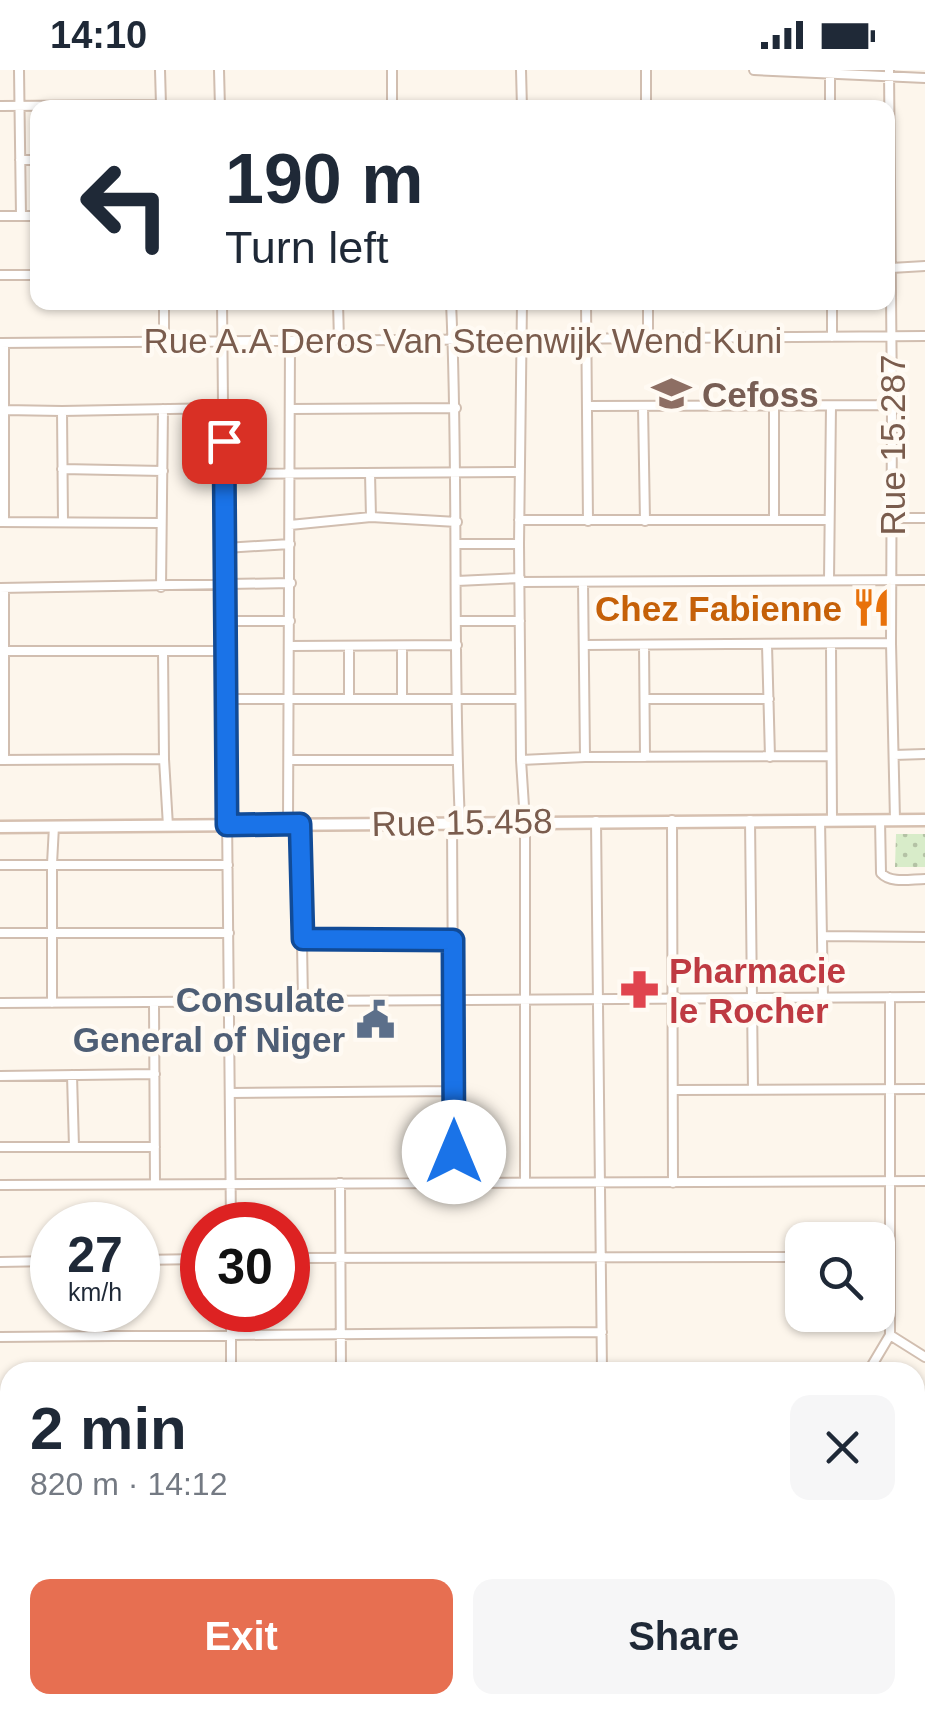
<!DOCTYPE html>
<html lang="en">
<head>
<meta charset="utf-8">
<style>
  body { margin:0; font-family:Arial,sans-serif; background:#f6f6f7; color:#1f2937; height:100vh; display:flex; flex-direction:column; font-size:38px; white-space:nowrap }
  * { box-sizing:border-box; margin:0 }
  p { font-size:32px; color:#747a83 }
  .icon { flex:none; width:55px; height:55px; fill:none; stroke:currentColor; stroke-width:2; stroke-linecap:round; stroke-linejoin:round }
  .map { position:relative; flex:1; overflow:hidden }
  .panel { position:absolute; left:0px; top:1292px; width:925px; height:352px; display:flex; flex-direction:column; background:#fff; border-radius:30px 30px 0 0; box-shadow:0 2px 8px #0004 }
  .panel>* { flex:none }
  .banner { position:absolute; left:30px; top:30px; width:865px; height:210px; border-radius:20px; box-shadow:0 2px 8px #0004; background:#fff; color:#1f2937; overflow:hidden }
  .buttons { position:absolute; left:785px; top:1152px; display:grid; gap:20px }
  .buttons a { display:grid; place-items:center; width:110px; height:110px; border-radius:20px; background:#fff; box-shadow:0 2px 8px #0004; font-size:50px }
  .speed { position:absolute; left:30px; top:1132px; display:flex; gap:20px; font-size:50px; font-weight:700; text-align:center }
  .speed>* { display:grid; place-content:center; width:130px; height:130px; border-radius:50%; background:#fff; box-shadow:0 2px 8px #0004; line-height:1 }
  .speed small { font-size:25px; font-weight:400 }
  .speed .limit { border:15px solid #d22; background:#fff; color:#111 }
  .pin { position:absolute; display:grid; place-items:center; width:85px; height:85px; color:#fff; margin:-42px; border-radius:20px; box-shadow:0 5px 15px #0006 }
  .me { position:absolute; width:110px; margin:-55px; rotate:0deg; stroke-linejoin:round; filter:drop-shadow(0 0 8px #0008) }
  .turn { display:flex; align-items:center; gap:35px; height:210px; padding:0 30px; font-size:45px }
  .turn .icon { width:130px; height:130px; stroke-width:2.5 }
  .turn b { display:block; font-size:70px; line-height:85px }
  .round { display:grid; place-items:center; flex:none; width:105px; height:105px; border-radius:20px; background:#f6f6f7 }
  .overview { display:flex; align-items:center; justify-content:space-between; height:170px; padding:0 30px }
  h1 { font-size:60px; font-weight:800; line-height:75px }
  .button { display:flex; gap:20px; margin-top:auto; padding:20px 30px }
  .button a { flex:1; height:115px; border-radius:20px; background:#e76f51; color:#fff; font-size:40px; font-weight:800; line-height:115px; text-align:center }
  .button a+a { background:#f6f6f7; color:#1f2937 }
  .status { display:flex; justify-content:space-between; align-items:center; height:70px; padding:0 50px; background:#fff; direction:ltr }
  .status svg { height:28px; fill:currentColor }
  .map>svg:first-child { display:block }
  .grass { fill:url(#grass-dots) }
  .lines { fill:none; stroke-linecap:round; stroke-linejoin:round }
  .minor-casing { stroke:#d1beb0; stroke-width:12 }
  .secondary-casing { stroke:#d6c0b0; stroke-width:15 }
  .minor { stroke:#fff; stroke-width:8 }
  .secondary { stroke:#fff; stroke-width:10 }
  .route-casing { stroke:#114b97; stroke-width:25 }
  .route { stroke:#1a73e8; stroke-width:18 }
  .labels { text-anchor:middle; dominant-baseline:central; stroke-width:9; stroke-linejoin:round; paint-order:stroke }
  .street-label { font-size:35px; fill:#7a5c4d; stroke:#fffaf3 }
  .education-label { font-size:35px; font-weight:bold; fill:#785e54; stroke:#fffaf3; text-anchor:start }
  .food-label { font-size:35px; font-weight:bold; fill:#c56008; stroke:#fffaf3; text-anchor:end }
  .health-label { font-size:35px; font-weight:bold; fill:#be3a42; stroke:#fffaf3; text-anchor:start }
  .service-label { font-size:35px; font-weight:bold; fill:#4e5e75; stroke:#fffaf3; text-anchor:end }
</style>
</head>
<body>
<div class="status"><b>14:10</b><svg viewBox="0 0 49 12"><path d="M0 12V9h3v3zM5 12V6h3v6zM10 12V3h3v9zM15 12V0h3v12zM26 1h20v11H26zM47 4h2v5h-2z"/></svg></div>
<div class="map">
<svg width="925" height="1644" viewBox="0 0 925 1644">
  <defs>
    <pattern id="grass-dots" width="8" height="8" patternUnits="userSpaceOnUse" patternTransform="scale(2.5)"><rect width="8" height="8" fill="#d8ecc9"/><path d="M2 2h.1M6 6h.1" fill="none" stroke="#b4c2a5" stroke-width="1.8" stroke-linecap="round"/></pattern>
  </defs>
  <rect width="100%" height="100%" fill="#fdf6ec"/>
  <path class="grass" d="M896,764H925V797H895Z"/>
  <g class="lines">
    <defs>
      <path id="minor" d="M19,0L21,146
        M160,0L161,35
        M219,0L220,38
        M392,0V38
        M521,0L522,38
        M646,0V38
        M754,0L925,8
        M889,0L892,335L891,573L895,750
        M830,4V38
        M0,36L161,35
        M20,90H38
        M0,146H38
        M891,198L925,196
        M0,205H38
        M222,232L231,1155
        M338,232L339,271
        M451,232C459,406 452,579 460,752
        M522,232L519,474L521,690L525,752V1112
        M586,232L588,451
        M648,232V268
        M832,232V267
        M164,272V232
        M0,273L925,266
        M4,273V452
        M587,336L892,335
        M643,336L645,451
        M774,336V450
        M290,339L456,338
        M4,340L62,341L223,338
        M62,341L63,452
        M62,399L163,401
        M370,403L371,447
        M224,404L520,402
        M892,448H925
        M519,450H828
        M0,452L161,453
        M290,455L371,447L457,452
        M457,474H519
        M225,478L290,474
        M829,510L831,336
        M457,511L520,508
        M520,512L925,510
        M583,512L585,687
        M161,517L163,339
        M0,518L291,513
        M225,551H290
        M457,551H520
        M584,575L891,573
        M644,575L645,687
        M767,575L770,687
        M831,575L832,750
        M290,576L457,575
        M349,576V628
        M4,581H226
        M163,581L164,689L168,756
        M402,628V576
        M226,629H520
        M645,629H769
        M894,685L925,684
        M0,690L164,689
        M4,690V518
        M290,690H457
        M521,690L585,687L831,686
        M672,750L673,1113
        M750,750L753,1020
        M820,750L823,928
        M880,750L881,803C891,814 911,809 925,809
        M596,751L602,1302
        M452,752L454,1112
        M288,754L290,271
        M300,754L303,932
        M0,795H228
        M0,863H229
        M823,866L925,867
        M303,869L453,870
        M0,933L925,927
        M52,933V794L54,756
        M154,933L155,1114
        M72,1005L74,1077
        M0,1006L155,1004
        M674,1020L925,1019
        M230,1023L454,1021
        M0,1077H155
        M340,1113L341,1302
        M0,1115L925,1111
        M288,1188L802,1187
        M138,1190L202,1189
        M0,1192L52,1191
        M231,1240V1302
        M890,1265L925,1287
        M0,1267L602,1262
        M868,1302L890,1265V927
        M0,1375H10
        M915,1421L919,1386L925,1363
        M915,1427H925
        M0,1435H10
        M915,1437H925
        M0,1444H10
        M915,1447L917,1466L925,1500
        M0,1502H10
        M915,1586L925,1580
        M0,1611H10
        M233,1635V1644
        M344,1635V1644
        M603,1635V1644
        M894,1635V1644"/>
      <path id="secondary" d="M0,757L925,750"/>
    </defs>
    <use href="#minor" class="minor-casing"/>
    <use href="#secondary" class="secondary-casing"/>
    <use href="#minor" class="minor"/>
    <use href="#secondary" class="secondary"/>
  </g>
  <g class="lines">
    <defs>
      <path id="route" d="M224,371L227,755L300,754L303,869L453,870L454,1082"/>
    </defs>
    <use href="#route" class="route-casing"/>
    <use href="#route" class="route"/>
  </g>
  <defs>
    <symbol id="school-bare" viewBox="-9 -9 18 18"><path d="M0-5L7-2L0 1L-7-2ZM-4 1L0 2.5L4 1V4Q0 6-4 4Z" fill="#8d6e63" stroke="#fffaf3" stroke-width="2.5" paint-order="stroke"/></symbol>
    <symbol id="restaurant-bare" viewBox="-9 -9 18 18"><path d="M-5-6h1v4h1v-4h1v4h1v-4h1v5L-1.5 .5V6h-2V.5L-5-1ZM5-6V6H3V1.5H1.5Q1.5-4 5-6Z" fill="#e8710a" stroke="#fffaf3" stroke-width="2.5" paint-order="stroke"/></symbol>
    <symbol id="pharmacy-bare" viewBox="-9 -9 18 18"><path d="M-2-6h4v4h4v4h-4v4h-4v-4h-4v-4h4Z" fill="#e0444e" stroke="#fffaf3" stroke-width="2.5" paint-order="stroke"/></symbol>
    <symbol id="civic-bare" viewBox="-9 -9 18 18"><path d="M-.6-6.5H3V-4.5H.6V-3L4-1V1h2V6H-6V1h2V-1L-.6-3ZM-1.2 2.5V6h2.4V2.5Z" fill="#5c6f8a" stroke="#fffaf3" stroke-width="2.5" paint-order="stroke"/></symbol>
  </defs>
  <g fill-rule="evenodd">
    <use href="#school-bare" x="644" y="296" width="55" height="55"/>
    <use href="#restaurant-bare" x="844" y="510" width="55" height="55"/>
    <use href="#pharmacy-bare" x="612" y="892" width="55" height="55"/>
    <use href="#civic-bare" x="348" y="922" width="55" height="55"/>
  </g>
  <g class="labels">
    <g class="street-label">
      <text x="463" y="270">Rue A.A Deros Van Steenwijk Wend Kuni</text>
      <text transform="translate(892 375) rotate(-90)">Rue 15.287</text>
      <text transform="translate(462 752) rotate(-1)">Rue 15.458</text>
    </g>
    <g class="education-label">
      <text x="702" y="324">Cefoss</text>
    </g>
    <g class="food-label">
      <text x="842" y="538">Chez Fabienne</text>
    </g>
    <g class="health-label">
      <text x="669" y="900">Pharmacie<tspan x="669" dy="40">le Rocher</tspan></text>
    </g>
    <g class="service-label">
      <text x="345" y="929">Consulate<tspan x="345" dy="40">General of Niger</tspan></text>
    </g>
  </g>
</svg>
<div class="buttons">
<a><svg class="icon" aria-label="search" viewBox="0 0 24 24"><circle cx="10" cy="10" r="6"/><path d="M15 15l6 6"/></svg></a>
</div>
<div class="speed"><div>27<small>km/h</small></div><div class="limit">30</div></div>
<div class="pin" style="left:224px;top:371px;background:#d93025"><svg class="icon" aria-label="arrive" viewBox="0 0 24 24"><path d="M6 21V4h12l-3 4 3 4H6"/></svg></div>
<svg class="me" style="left:454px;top:1082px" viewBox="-20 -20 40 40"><circle r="19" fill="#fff"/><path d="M0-13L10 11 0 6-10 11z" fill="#1a73e8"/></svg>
<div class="banner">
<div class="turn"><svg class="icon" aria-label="left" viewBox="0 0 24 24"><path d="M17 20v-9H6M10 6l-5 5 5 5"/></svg><div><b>190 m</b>Turn left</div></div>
</div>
<section class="panel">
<div class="overview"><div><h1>2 min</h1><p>820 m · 14:12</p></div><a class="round"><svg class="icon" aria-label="close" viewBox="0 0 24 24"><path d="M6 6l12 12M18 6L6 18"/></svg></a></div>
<div class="button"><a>Exit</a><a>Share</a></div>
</section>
</div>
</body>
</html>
